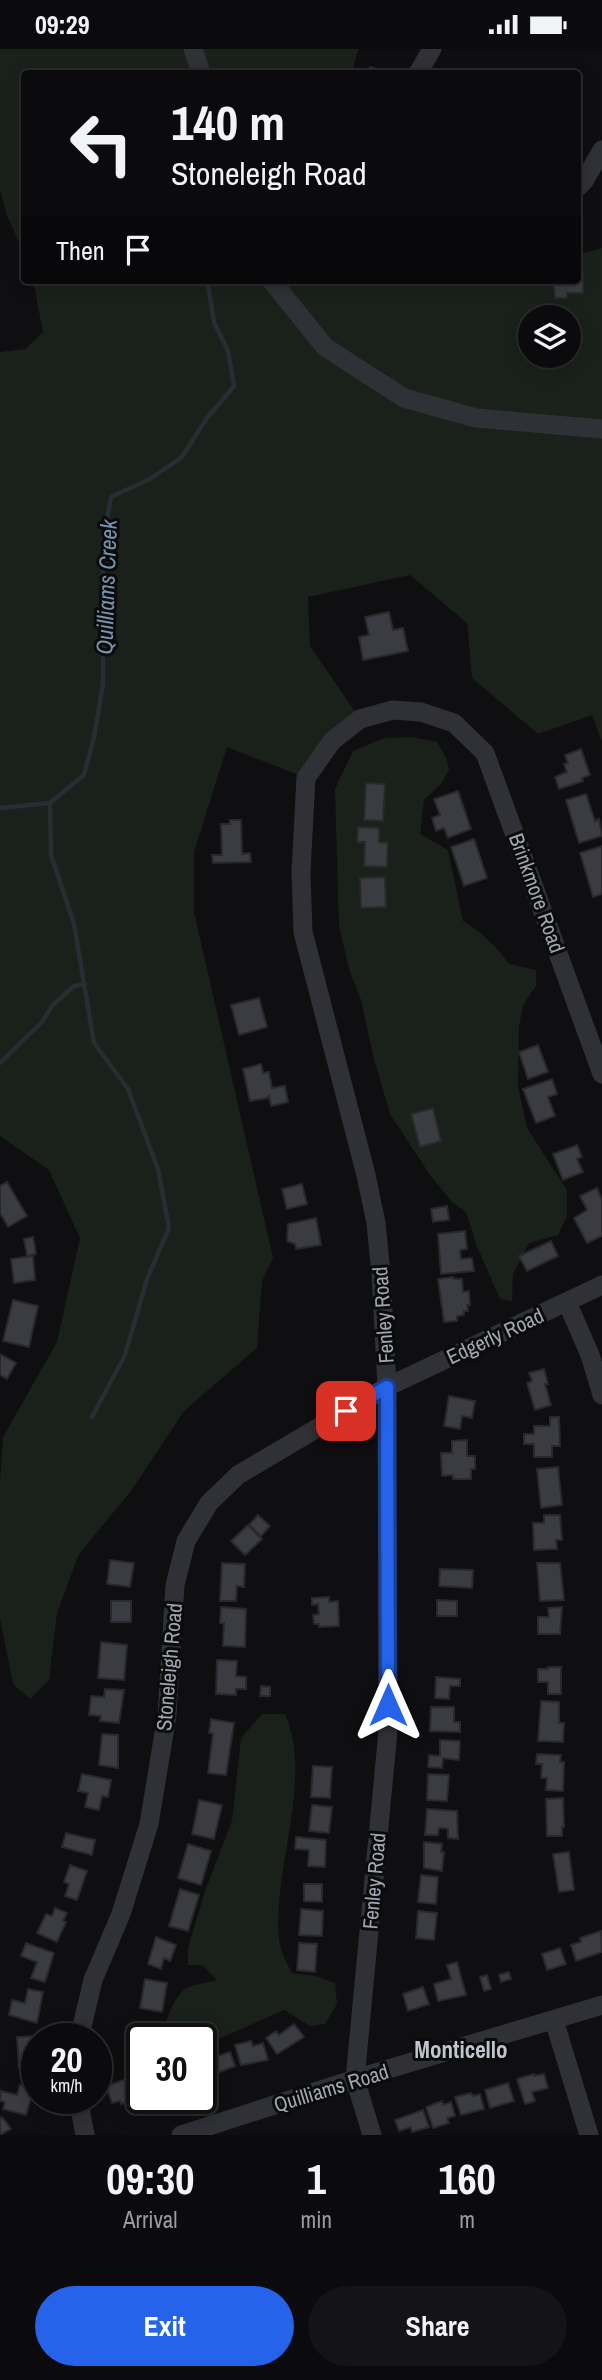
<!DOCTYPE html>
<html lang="en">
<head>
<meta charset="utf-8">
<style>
  body { margin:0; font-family:"Archivo Narrow",sans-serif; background:#141416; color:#f1f3f6; height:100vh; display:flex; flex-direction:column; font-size:26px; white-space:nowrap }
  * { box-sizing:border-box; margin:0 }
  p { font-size:23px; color:#9a9b9d }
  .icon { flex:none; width:38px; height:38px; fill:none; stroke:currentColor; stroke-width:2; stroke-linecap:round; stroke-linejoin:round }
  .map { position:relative; height:2086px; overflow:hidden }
  .sheet { display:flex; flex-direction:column; background:#0b0b0d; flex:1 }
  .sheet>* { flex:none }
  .banner { position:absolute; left:21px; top:21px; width:560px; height:214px; border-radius:7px; box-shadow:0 4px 18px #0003,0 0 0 2px #2b2b2e; background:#0b0b0d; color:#f1f3f6; overflow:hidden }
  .tools { position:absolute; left:518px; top:256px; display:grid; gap:14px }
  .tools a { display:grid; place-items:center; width:63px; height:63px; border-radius:50%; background:#0b0b0d; box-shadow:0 4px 18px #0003,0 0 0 2px #2b2b2e; font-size:35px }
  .speed { position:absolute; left:21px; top:1974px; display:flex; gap:14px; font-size:35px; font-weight:700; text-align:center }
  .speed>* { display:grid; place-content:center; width:91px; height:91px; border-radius:50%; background:#0b0b0d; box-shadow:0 4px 18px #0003,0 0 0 2px #2b2b2e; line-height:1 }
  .speed small { font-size:18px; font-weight:400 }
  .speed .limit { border:4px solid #111; border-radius:10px; background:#fff; color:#111 }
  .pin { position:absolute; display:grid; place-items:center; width:60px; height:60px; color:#fff; margin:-30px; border-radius:14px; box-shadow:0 4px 10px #0006 }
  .me { position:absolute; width:77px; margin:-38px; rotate:0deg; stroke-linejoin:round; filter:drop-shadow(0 0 5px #0008) }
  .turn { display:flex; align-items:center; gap:24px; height:147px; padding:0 35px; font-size:32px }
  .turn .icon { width:91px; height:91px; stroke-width:2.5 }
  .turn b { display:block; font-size:49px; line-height:60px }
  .then { display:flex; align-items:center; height:66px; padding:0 35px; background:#0003; gap:14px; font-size:26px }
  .eta { display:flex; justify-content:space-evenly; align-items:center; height:119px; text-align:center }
  .eta b { font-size:42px; font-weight:800; line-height:49px }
  .button { display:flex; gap:14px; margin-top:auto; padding:14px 35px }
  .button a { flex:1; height:80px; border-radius:42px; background:#2563eb; color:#fff; font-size:28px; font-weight:800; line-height:80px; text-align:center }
  .button a+a { background:#141416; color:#f1f3f6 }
  .status { display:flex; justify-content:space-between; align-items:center; height:49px; padding:0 35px; background:#0b0b0d; direction:ltr }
  .status svg { height:19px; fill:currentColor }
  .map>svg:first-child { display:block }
  .green { fill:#1a211a; fill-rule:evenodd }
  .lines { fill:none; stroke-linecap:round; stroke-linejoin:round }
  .stream { stroke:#262e34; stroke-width:4.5 }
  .building { fill:#3b3c41; stroke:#29292d; stroke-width:2 }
  .minor { stroke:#303136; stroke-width:19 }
  .route-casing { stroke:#184099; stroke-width:18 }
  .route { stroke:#2563eb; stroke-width:12 }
  .labels { text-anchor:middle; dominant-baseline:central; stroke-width:6; stroke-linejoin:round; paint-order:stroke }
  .street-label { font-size:21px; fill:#a0a6b2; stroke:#0b0b0c }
  .water-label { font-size:23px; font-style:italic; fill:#7596af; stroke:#0b0b0c }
  .neighbourhood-label { font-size:23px; font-weight:bold; fill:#c1c5ce; stroke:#0b0b0c }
</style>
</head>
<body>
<div class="status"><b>09:29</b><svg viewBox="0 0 49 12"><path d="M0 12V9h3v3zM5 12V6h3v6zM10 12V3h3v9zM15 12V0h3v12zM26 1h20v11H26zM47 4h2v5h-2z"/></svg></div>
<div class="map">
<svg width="602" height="2086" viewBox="0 0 602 2086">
  <rect width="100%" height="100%" fill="#0f0f11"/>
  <path class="green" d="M0,0H358L352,24H24V206L7,166L0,141Z
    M602,199V693L592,666L538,685L472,629L467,574L410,526L308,548L310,597L360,670L306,729L227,698L194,803V863L273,1209L262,1232L257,1299L184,1362L131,1442L79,1505L57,1564L49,1631L30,1650L13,1635L0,1570V1434L3,1388L57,1293L80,1189L49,1121L0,1087V303L25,300L43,283L33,231H578V206ZM530,268H569V306H530Z
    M412,688L437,693L447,711L449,721L441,735L424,751L420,785L448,801L463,872C482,884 496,896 509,915L536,921V937L523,956L519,977L518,1037L527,1079L567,1141V1166L558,1186L529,1194L513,1225L512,1252L500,1250L476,1195L466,1163L452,1153L430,1126L390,1065L373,1006L361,951L349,920L339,877L335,740L353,702L384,689Z
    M262,1665H285C310,1722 282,1797 279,1857C278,1870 277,1887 281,1900C283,1908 288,1916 292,1924L315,1927L335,1934L337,1955L325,1975L310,1977L284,1961L223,1988L201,1995V1990H164C161,1978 175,1947 185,1940C193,1935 208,1934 217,1931L202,1916H188V1899L205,1842L232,1772L241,1689Z"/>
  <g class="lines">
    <path class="stream" d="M50,754L51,806L74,875L94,994L128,1040L158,1120L169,1179L147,1230L125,1306L92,1368
      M0,759L50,754L84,726L94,688L103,635V493L111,448L150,430L182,408L207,369L234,337L228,302L214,273L208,237L209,231
      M0,1014L42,973L52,957L65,945L74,937L85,935"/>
  </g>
  <path class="building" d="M370,18L393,24H368Z
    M578,223H583V244H567V249H555L553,231H578Z
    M389,563L393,581L403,579L408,602L363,611L359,588L369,586L365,568Z
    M581,700L590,726L582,729L583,732L559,740L555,728L567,723L564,715L568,714L565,706Z
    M366,734L385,735L383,772L364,771Z
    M458,742L471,780L448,789L444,779L436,782L432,769L440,766L434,750Z
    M586,745L595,772L599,770L602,787L579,794L566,751Z
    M230,771H241L242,805L250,804L251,813L213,814L212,806H222L221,775H230Z
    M358,778L379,779V793L388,794L387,818L364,817L365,793H357Z
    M474,790L487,829L464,837L451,798Z
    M602,797V845L593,848L580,804Z
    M385,828L386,858L361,859L360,829Z
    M259,949L267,978L239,986L231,956Z
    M538,996L548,1023L528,1030L519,1003Z
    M261,1015L263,1024L269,1023L272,1039L285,1037L288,1053L271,1057L269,1046L268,1049L250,1052L243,1020Z
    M552,1030L557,1045L548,1048L555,1067L536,1074L523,1040Z
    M433,1059L441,1092L420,1098L411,1065Z
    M577,1096L582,1108L577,1110L583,1123L563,1131L553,1105Z
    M7,1133L27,1167L8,1178L0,1164V1137Z
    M302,1135L307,1155L287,1160L282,1140Z
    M597,1139L602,1151V1187L587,1194L574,1169L587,1161L580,1147Z
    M447,1157L449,1171L433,1173L431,1160Z
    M316,1169L321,1196L296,1200L295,1195L287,1192L288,1175Z
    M465,1182L467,1200L460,1201L461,1210L472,1209L474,1222L441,1225L438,1185Z
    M33,1188L36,1205L27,1207L24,1190Z
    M551,1192L558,1207L527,1222L519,1207Z
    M33,1207L35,1231L14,1234L11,1210Z
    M453,1228L454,1230H462L463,1243L469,1242L470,1256H467L468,1262H464V1266L457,1267V1272L444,1273L438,1230Z
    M13,1251L38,1257L29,1298L3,1292Z
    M0,1305L16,1314L7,1330L0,1326Z
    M544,1320L548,1335H545L551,1356L535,1361L527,1334L532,1332L529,1324Z
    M449,1347L475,1352L472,1369L462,1367L460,1380L444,1377Z
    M550,1368H559L560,1397H552V1408H534V1395H524V1385H534V1377H550Z
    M467,1391V1407H475V1420H471V1430H453V1426L442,1427L441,1404H452V1392Z
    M558,1418L562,1456L541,1459L537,1420Z
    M258,1466L270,1477L261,1487L249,1476Z
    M544,1466H560L562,1491H556L557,1500L534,1501L533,1474H544Z
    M248,1476L262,1490L245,1506L231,1492Z
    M110,1511L134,1514L130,1538L107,1535Z
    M222,1514L245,1515L244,1538L237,1537L236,1552H220Z
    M537,1514H560L564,1551L540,1552Z
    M440,1520L473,1521L472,1539L439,1537Z
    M329,1548V1553L338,1552L339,1577L319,1578V1575H314L313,1566L319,1565L318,1555L312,1556V1549Z
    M437,1551L457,1552V1567H437Z
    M111,1552H131V1573H111Z
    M221,1558L246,1560L245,1598L223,1597L224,1574H220Z
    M562,1558L560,1585H538V1568H549L548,1559Z
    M101,1593L127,1596L124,1631L98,1629Z
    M217,1611L237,1612L236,1627L246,1628V1640H236V1646L216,1645Z
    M548,1618H561V1645H548V1633H538V1620H548Z
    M436,1628L460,1630V1637H450L449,1650L435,1649Z
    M261,1637L270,1638V1647H260Z
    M105,1640L124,1641L119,1674L100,1672L101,1667L89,1666L91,1647L104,1648Z
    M541,1652L559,1653V1674H564L563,1693L538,1692Z
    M431,1658H454V1673H460V1683L430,1682Z
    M211,1670L234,1674L226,1726L208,1724L213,1685L209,1684Z
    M102,1685L118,1686V1719L99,1716Z
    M440,1691L460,1692L459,1711L443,1709L442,1719L428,1718L429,1706L440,1707Z
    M537,1705L561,1706L560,1713H564L563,1742L546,1741L547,1729H541L542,1715H536Z
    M313,1717L332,1718L330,1749L311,1748Z
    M82,1725L111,1731L108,1748L102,1747L99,1761L85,1758L88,1744L78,1742Z
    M428,1725L449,1726L447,1752L427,1751Z
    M563,1749L564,1778H562V1787H547L546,1750Z
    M199,1751L222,1756L214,1790L192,1785Z
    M312,1756L332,1758L329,1784L309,1782Z
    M427,1760L457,1762L458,1790L448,1789V1780L442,1779H439L438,1786H425Z
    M66,1784L95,1791L92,1806L62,1798Z
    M296,1788L326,1791L325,1818L308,1817L309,1801L295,1800Z
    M424,1793L442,1795L441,1803H444L442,1822L424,1819Z
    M188,1795L211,1802L201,1836L178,1829Z
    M569,1803L574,1841L559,1843L553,1805Z
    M70,1816L87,1822L77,1851L65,1847L69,1835L64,1833Z
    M421,1826L438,1828L436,1855L418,1853Z
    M304,1835H322V1853L304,1852Z
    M180,1840L199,1846L188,1882L169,1877Z
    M55,1859L67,1864L63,1872L66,1873L57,1893L37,1884L46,1865L52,1867Z
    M301,1860L323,1862L322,1887L299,1886Z
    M418,1862L437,1864L434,1891L416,1889Z
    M601,1882L602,1903L576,1912L571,1896L581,1893L580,1889Z
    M156,1888L176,1896L170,1912L164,1909L161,1920L148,1915Z
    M26,1894L54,1904L45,1933L31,1929L37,1913L21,1907Z
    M299,1894L317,1895L315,1923L297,1921Z
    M560,1899L566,1915L547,1921L542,1905Z
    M457,1913L466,1946L438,1952L434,1935L451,1930L447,1916Z
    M509,1923L511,1930L501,1933L499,1926Z
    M487,1926L491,1940L484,1942L480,1928Z
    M145,1930L167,1934L162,1963L140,1959Z
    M423,1938L429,1955L408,1962L403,1945Z
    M28,1940L43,1943L37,1974L9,1966L12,1951L25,1954Z
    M294,1975L304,1988L277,2005L266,1989L276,1982L279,1986Z
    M36,1987L37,2018L19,2019L17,1988Z
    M251,1992L253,1997L263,1994L268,2011L241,2016L235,1996Z
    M230,2003L235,2017L212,2026L206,2011Z
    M534,2025V2027L544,2025L548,2039L532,2043L535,2052L525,2055L517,2030Z
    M133,2028L139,2049L121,2055L120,2052L112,2054L106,2037Z
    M508,2034L514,2052L490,2059L485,2041Z
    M20,2036L34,2039L26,2066L3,2060L5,2053L0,2052L1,2042L17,2046Z
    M471,2044L473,2047L480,2045L484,2060L461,2066L455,2048Z
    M442,2052L443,2056L451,2053L455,2067L447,2069L449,2074L433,2079L426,2058Z
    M423,2061L429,2078L412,2083L411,2078L399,2082L395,2071Z
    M2,2068L11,2080L0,2086V2070Z"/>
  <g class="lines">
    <path class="minor" d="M193,0L201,24
      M418,24L432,0
      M578,138L584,132L602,101
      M271,231L325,298L404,349L476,369L602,380
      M567,1253L590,1306L602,1346
      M554,1971L589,2086
      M79,1990L93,1931L121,1865L149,1775L167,1666L175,1536L186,1492L209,1454L238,1426L387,1338L602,1236
      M78,2049L85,2086
      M181,2086L355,2030L602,1956
      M372,2086L355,2030L388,1682L387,1338L381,1225L376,1174L366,1126L303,883L301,823L306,729L332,692L360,670L393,661L421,663L454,674L485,704L602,1025"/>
  </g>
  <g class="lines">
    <defs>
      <path id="route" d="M346,1362L387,1338L388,1656"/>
    </defs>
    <use href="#route" class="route-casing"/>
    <use href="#route" class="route"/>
  </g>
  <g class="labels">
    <g class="street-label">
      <text transform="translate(537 844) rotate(70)">Brinkmore Road</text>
      <text transform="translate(383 1266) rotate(-94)">Fenley Road</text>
      <text transform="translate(495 1287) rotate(-25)">Edgerly Road</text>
      <text transform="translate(169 1618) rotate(-85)">Stoneleigh Road</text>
      <text transform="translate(374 1832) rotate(-85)">Fenley Road</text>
      <text transform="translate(331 2039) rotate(-17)">Quilliams Road</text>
    </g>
    <g class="water-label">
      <text transform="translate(106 538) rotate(-88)">Quilliams Creek</text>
    </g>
    <g class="neighbourhood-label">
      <text x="461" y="2000">Monticello</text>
    </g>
  </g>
</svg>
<div class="tools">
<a><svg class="icon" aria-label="layers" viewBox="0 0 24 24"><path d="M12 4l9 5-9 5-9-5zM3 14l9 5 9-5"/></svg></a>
</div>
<div class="speed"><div>20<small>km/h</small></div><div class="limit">30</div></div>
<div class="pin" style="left:346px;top:1362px;background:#d93025"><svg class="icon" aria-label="arrive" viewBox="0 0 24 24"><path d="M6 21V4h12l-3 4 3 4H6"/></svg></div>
<svg class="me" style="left:388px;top:1656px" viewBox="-20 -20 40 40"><path d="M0-17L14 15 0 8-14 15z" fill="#2563eb" stroke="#fff" stroke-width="4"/></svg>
<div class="banner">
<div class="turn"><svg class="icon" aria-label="left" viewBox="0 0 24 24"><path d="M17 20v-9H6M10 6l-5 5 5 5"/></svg><div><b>140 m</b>Stoneleigh Road</div></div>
<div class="then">Then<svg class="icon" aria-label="arrive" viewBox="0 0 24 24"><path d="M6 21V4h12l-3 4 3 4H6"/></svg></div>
</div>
</div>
<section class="sheet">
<div class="eta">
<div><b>09:30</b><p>Arrival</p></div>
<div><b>1</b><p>min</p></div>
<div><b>160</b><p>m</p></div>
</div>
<div class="button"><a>Exit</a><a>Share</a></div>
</section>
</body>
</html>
